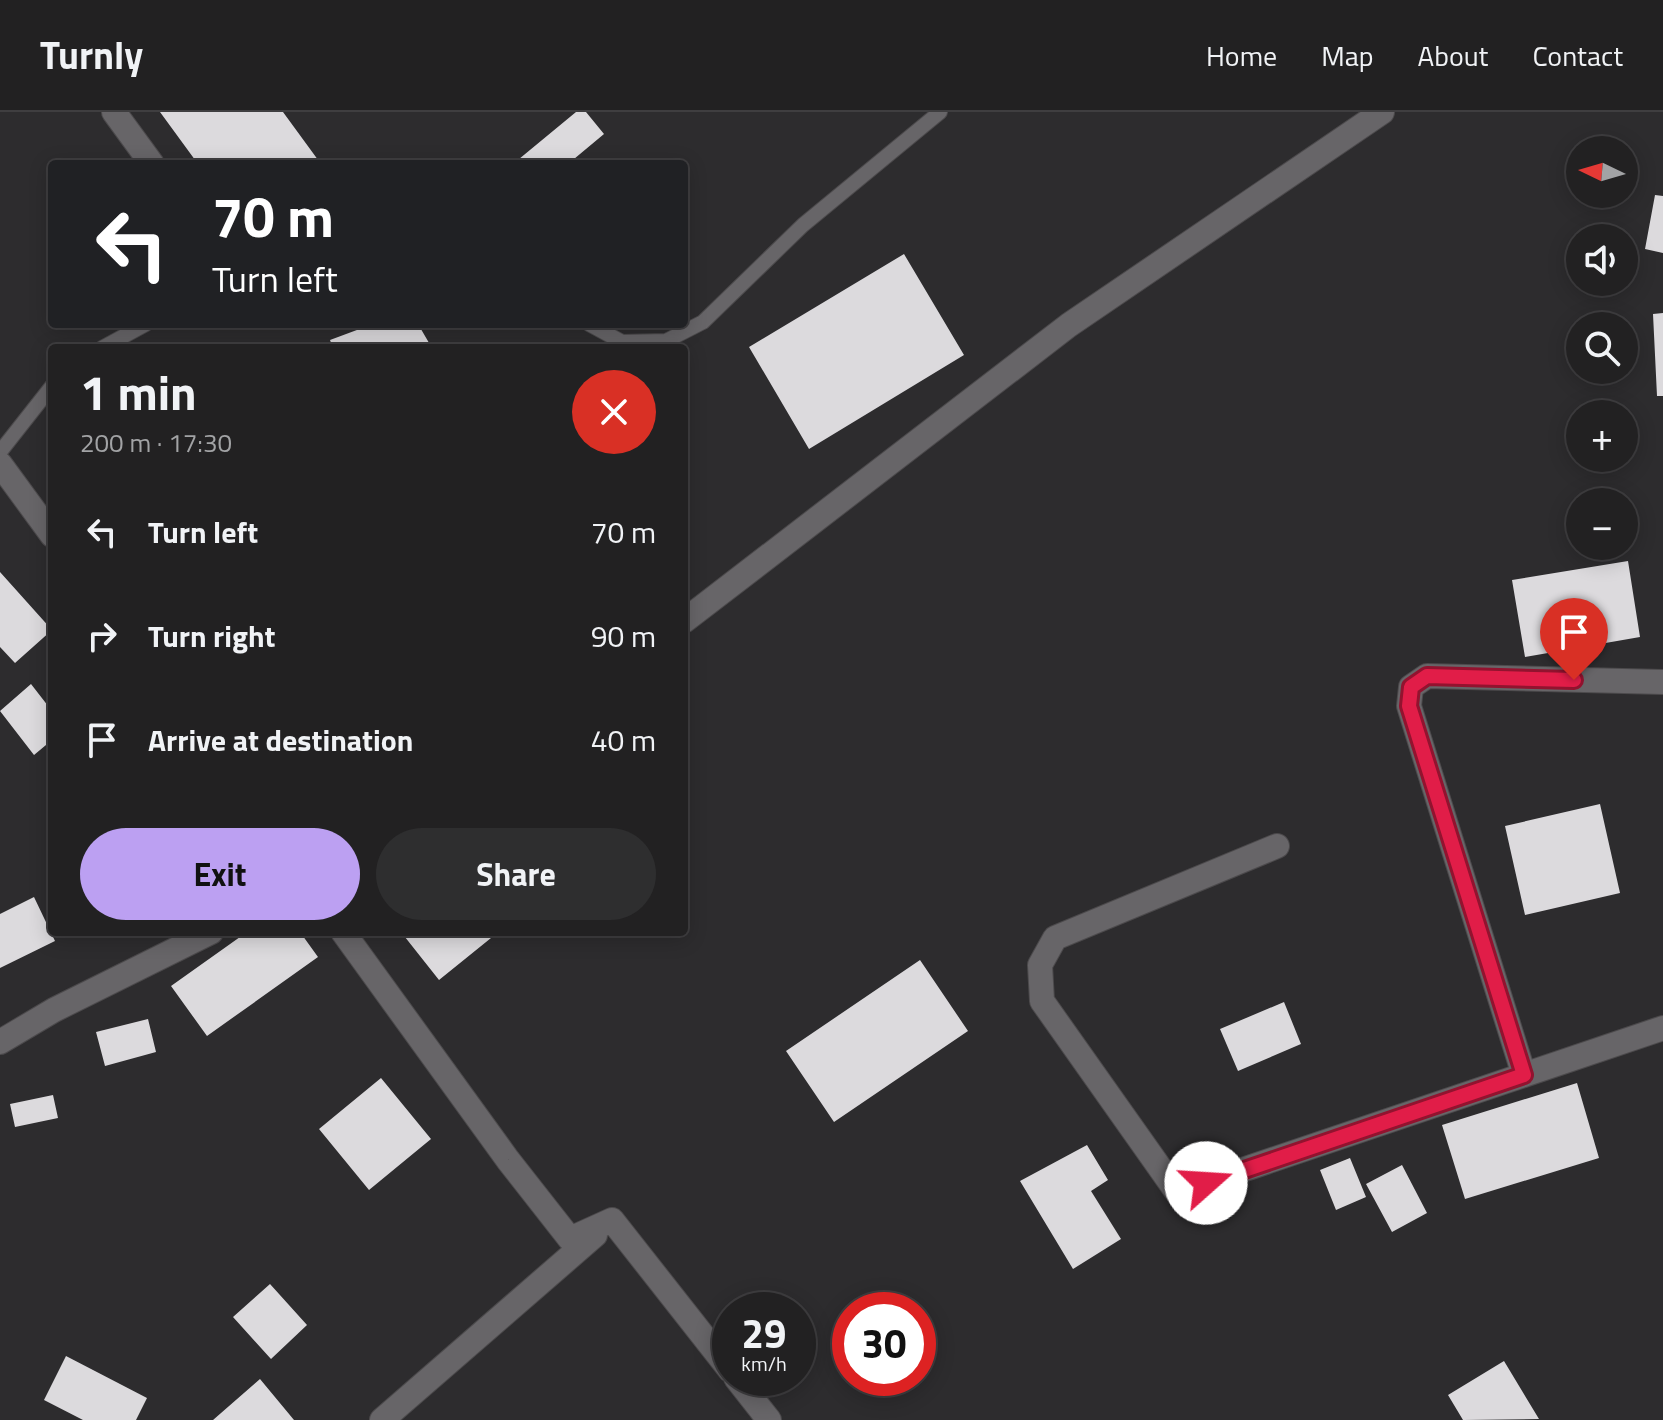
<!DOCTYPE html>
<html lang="en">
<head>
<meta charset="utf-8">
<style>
  body { margin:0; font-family:"Titillium Web",sans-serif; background:#2e2e2f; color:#f1f3f6; height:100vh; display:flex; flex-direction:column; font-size:30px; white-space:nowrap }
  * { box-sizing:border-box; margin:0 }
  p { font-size:26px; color:#a2a3a5 }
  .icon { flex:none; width:44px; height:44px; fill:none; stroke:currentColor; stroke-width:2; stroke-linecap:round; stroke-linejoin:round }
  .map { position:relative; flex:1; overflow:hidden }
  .sheet { position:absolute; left:48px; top:232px; width:640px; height:592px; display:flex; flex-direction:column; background:#222122; border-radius:8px; box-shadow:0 4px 20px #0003,0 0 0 2px #3f3e40 }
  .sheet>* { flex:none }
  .banner { position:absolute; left:48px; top:48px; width:640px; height:168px; border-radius:8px; box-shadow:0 4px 20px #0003,0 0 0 2px #3f3e40; background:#202124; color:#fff; overflow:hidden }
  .needle { width:52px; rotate:275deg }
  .tools { position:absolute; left:1566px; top:24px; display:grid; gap:16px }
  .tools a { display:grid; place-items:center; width:72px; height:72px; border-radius:50%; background:#222122; box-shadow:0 4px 20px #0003,0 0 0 2px #3f3e40; font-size:40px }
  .speed { position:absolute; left:712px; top:1180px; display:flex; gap:16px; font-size:40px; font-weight:700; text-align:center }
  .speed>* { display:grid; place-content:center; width:104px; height:104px; border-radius:50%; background:#222122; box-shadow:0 4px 20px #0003,0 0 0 2px #3f3e40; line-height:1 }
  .speed small { font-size:20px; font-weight:400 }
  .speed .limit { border:12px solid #d22; background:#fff; color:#111 }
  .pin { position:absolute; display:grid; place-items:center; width:68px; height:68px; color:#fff; margin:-82px -34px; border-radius:50% 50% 50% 0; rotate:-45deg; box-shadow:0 0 8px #0007 }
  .pin .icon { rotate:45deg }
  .me { position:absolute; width:88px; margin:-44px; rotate:71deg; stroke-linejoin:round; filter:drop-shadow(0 0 6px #0008) }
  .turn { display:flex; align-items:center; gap:28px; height:168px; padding:0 32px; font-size:36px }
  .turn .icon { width:104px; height:104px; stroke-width:2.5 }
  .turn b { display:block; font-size:56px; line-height:68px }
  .round { display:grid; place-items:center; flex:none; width:84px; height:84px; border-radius:42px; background:#2e2e2f }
  .headline { display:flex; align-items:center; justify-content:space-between; height:136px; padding:0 32px }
  h1 { font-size:48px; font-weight:700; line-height:60px }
  .primary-button { display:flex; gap:16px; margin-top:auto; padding:16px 32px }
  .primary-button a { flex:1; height:92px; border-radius:48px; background:#bca0f2; color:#111; font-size:32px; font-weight:700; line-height:92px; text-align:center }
  .primary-button a+a { background:#2e2e2f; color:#f1f3f6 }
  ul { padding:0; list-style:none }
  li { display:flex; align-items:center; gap:24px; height:104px; padding:0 32px }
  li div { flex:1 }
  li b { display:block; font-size:30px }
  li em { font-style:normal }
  header { display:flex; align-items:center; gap:48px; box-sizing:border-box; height:112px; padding:0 40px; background:#222122; border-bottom:2px solid #3f3e40 }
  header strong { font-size:38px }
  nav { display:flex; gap:44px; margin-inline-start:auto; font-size:28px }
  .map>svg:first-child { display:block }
  .building { fill:#dcdadd }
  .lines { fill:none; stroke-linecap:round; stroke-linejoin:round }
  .service-casing { stroke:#4c4a4c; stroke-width:16 }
  .minor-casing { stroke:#4c4a4c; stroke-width:26 }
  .service { stroke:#676568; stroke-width:14 }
  .minor { stroke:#676568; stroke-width:24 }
  .route-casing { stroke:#92132f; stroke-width:20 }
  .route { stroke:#e11d48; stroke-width:14 }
</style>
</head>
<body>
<header>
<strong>Turnly</strong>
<nav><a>Home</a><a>Map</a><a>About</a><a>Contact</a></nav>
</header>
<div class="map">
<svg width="1663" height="1308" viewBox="0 0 1663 1308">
  <rect width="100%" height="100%" fill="#2d2c2e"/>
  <path class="building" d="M160,0H283L321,52H198Z
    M576,0H586L604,22L568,52H513Z
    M1655,83L1663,84V141L1645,137Z
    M904,142L964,243L809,337L749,235Z
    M1663,201V284H1657L1653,202Z
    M373,212H418L432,236H333L330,228Z
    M1628,449L1640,525L1525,545L1512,468Z
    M0,460L52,518L15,551L0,535Z
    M31,572L52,599V628L34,643L0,599Z
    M1600,692L1620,781L1525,803L1505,714Z
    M34,785L55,829L0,856V802Z
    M247,820H300L318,845L207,924L171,874Z
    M401,820H486L491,826L439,868Z
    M920,848L968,919L834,1010L786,939Z
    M1284,890L1301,932L1238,959L1220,917Z
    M148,907L156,940L105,954L96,920Z
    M381,966L431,1027L369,1078L319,1017Z
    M1577,971L1599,1046L1465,1087L1442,1013Z
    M53,983L58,1006L15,1015L10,992Z
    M1087,1033L1108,1068L1091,1079L1121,1127L1073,1157L1020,1069Z
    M1350,1046L1366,1085L1336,1098L1320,1058Z
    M1402,1053L1427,1101L1392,1120L1366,1072Z
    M270,1172L307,1213L271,1247L233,1205Z
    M66,1244L147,1286L136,1308H83L44,1288Z
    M1504,1249L1539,1307L1463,1308L1448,1283Z
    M260,1267L294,1308H213Z"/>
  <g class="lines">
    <defs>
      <path id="service" d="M589,212L622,230L666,229L703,210L803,113L940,0
        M102,236L146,212
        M0,340L52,274"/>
      <path id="minor" d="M114,0L152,52
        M0,352L52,423
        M684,509L1069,213L1382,0
        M1277,734L1055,826L1040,853L1042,889L1177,1080L1663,916
        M343,820L508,1048L570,1127L612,1108L730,1258
        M0,930L54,898L211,820
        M1524,963L1409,594L1411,575L1427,564L1663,570
        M736,1266L769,1308
        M382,1308L595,1123"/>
    </defs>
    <use href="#service" class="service-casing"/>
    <use href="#minor" class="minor-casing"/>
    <use href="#service" class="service"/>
    <use href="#minor" class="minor"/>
  </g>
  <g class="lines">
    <defs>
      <path id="route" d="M1206,1071L1524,963L1409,594L1411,575L1427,564L1574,568"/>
    </defs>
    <use href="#route" class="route-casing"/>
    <use href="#route" class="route"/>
  </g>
</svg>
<div class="tools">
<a><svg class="needle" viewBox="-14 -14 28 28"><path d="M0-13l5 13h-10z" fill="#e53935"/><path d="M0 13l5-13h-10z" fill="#a2a3a5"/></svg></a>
<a><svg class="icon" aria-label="sound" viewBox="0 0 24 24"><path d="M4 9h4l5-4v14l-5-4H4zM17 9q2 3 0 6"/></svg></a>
<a><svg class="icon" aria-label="search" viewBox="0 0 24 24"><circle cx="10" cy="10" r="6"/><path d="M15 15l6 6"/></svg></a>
<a>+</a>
<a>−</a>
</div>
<div class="speed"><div>29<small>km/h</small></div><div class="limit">30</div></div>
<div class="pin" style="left:1574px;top:568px;background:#d93025"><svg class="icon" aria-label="arrive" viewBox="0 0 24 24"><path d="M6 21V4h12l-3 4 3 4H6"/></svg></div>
<svg class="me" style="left:1206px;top:1071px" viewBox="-20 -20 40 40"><circle r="19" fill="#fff"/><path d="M0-13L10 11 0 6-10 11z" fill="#e11d48"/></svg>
<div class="banner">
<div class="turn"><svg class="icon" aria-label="left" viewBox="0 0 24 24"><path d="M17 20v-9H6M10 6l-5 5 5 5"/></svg><div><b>70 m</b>Turn left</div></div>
</div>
<section class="sheet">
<div class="headline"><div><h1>1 min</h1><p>200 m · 17:30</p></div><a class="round" style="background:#d93025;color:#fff"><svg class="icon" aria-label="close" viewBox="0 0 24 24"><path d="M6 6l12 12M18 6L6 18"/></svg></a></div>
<ul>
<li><svg class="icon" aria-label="left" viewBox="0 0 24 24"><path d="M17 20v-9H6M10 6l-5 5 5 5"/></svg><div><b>Turn left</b></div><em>70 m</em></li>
<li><svg class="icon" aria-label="right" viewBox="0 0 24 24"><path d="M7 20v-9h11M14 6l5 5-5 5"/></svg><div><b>Turn right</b></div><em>90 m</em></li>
<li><svg class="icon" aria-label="arrive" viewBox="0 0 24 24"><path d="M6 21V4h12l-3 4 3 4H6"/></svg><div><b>Arrive at destination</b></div><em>40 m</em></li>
</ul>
<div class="primary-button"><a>Exit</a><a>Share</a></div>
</section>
</div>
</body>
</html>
